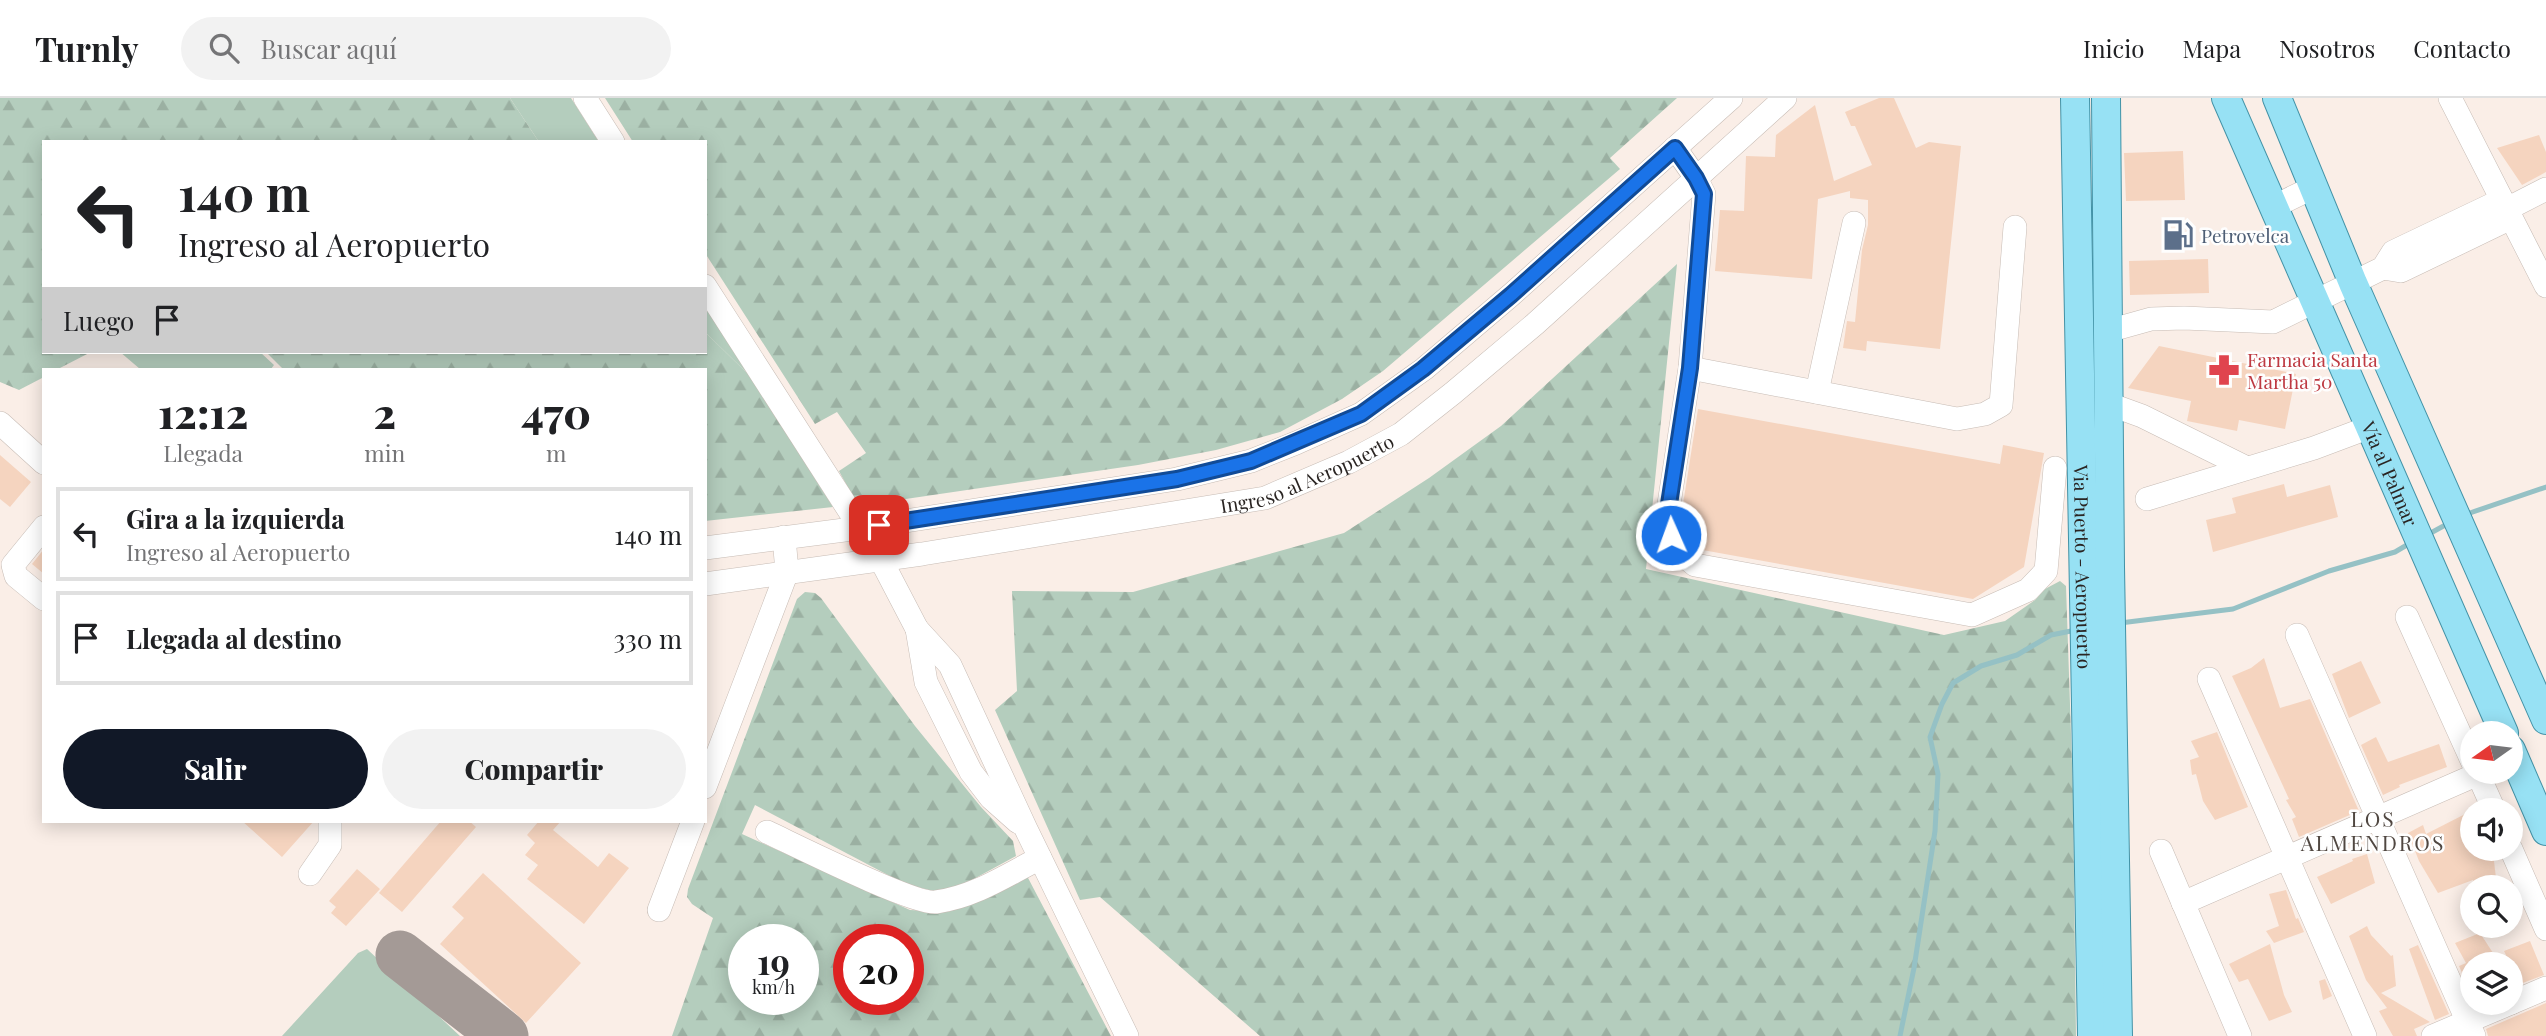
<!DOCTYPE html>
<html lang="es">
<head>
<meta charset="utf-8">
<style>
  body { margin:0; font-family:"Playfair Display",serif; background:#f2f2f2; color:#202124; height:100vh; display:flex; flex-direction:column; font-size:26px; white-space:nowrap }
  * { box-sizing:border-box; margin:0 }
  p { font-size:23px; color:#757577 }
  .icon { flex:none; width:38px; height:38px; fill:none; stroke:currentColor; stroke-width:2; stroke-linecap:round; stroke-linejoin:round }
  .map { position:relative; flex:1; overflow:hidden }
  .panel { position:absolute; left:42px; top:270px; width:665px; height:455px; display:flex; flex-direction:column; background:#fff; border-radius:0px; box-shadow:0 4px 18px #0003 }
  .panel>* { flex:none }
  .top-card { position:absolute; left:42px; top:42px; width:665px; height:214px; border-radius:0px; box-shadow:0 4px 18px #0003; background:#fff; color:#202124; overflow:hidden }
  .needle { width:46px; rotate:256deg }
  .tools { position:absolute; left:2460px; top:623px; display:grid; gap:14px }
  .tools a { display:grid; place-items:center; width:63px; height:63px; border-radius:50%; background:#fff; box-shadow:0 4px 18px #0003; font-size:35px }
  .speed { position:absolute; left:728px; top:826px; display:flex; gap:14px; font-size:35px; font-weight:700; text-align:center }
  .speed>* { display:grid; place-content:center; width:91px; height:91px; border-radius:50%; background:#fff; box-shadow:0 4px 18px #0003; line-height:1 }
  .speed small { font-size:18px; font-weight:400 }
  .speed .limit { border:10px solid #d22; background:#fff; color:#111 }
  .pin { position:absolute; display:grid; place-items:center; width:60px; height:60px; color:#fff; margin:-30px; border-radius:14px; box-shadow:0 4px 10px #0006 }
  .me { position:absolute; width:77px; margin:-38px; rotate:358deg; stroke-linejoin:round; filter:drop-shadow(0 0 5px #0008) }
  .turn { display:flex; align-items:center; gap:24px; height:147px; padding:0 21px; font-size:32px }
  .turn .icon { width:91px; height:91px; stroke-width:2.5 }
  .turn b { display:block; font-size:49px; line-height:60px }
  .then { display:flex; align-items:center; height:66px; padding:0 21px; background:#0003; gap:14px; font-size:26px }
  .eta { display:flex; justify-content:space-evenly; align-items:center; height:119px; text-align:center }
  .eta b { font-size:42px; font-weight:800; line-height:49px }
  .cta { display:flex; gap:14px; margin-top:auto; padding:14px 21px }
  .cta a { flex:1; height:80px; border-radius:42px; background:#111827; color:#fff; font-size:28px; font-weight:800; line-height:80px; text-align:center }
  .cta a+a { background:#f2f2f2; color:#202124 }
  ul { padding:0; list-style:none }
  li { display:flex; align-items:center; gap:21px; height:94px; margin:0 14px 10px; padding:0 7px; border:4px solid #e0e0e0; border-radius:0px }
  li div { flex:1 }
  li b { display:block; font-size:26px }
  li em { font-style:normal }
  header { display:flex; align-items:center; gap:42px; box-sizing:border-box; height:98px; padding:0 35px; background:#fff; border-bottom:2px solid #e0e0e0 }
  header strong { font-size:33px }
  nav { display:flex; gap:38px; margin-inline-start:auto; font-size:24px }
  .search { width:490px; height:63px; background:#f2f2f2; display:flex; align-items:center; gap:18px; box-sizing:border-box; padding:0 24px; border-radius:38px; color:#757577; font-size:26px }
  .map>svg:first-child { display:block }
  .grass { fill:#b4cdbd }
  .forest { fill:url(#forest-firs); fill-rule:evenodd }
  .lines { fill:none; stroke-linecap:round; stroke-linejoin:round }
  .stream { stroke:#95c1c5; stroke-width:5 }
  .taxiway { stroke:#a49a96; stroke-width:49 }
  .building { fill:#f5d4bf }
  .minor-casing { stroke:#c7bcb5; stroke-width:24 }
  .major-casing { stroke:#4392a6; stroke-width:30 }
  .minor { stroke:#fff; stroke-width:23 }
  .major { stroke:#97e1f4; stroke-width:28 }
  .route-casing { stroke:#114b97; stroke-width:18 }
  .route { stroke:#1a73e8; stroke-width:12 }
  .labels { text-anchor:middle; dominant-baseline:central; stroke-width:5; stroke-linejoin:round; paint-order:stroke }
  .service-label { font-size:19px; fill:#4e5e75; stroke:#fefefe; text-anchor:start }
  .health-label { font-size:19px; fill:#be3a42; stroke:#fefefe; text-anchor:start }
  .street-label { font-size:19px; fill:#2a2523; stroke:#fefefe }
  .neighbourhood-label { font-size:21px; letter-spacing:2px; fill:#504741; stroke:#fefefe }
</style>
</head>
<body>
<header>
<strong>Turnly</strong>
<div class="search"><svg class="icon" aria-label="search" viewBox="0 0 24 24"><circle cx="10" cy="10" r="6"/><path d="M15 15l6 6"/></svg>Buscar aquí</div>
<nav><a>Inicio</a><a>Mapa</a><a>Nosotros</a><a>Contacto</a></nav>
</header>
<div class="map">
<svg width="2546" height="938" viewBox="0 0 2546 938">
  <defs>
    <pattern id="forest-firs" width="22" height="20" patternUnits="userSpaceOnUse" patternTransform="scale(1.75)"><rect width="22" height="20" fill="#b4cdbd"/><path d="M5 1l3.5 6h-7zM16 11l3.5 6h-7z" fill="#9bb0a2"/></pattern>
  </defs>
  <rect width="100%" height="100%" fill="#faeee7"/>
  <path class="grass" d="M510,0H571L599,44H539Z
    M705,207L751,279L705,234Z
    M120,254H260L274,267L271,271H140Z
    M367,851L460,938H282L358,855Z"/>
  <path class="forest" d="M0,0H510L539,44H44V254H91L58,271H44V279L19,292L0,284Z
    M605,0H1677L1610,60L1620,71L1383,273L1342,301L1280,334L1216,352L1138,367L858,408L839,373L866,355L837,314L815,326L705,155V44H633Z
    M1677,166L1646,471L1944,537L2005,523L2035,502L2045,491L2060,483L2066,488L2073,695L2076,938H1260L1100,799L1080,802L995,612L1017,593L1012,493L1133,494L1344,435L1429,380L1501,328Z
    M705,234L751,279L833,409L705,423V271H283L266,254H705Z
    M805,494L815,495L821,500L915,628L981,709L1013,743L1016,758L959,789L933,793L905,786L755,707L742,736L910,812L948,814L1027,778L1111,938H672L713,820L692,806L687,799L688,791L797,501ZM744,842H803V901H744ZM849,842H908V901H849Z"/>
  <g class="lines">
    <path class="stream" d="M2464,417L2546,389
      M2427,437L2449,425
      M2120,525L2233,511L2329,473L2395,454L2412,444
      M1900,938L1914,870L1935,733L1938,676L1930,639L1942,606L1953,585L1981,568L2017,557L2051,537L2076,532"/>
    <path class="taxiway" d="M400,857L504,938"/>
  </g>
  <path class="building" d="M1879,0H1894L1916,50L1929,44L1961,48L1940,251L1867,243L1866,253L1843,250L1847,223L1855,224L1862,152L1868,127V102L1850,100V93L1818,101L1812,181L1715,173L1720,112L1744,113L1746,58L1775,59L1776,37L1815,7L1834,83L1872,67L1855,28H1851L1845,14Z
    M2539,37L2546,54V74L2522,87L2497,50Z
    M2183,53L2185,102L2126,103L2124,55Z
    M2208,161L2209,195L2130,197L2129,163Z
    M2159,248L2296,276L2285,331L2239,322L2237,333L2187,323L2191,303L2128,290Z
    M1698,311L2000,366L2003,347L2044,355L2024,469L1973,501L1697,451L1688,440L1681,419Z
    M0,357L31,384L10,409L0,401Z
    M2284,386L2287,399L2330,387L2338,419L2213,454L2206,422L2236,415L2232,400Z
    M44,451V476L32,466Z
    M2264,560L2280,610L2310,601L2359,713L2299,739L2292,721L2296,719L2286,702L2289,701L2278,677L2232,578L2251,570Z
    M2361,563L2381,605L2349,620L2332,576Z
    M2217,634L2248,709L2215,722L2203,703L2196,676L2192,677L2190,662L2199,659L2191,643Z
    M2376,639L2388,664L2439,646L2447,669L2399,687L2400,689L2383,697L2361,647Z
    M2473,712V751H2484L2494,763L2496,780L2477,789L2473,782L2438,795L2419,763L2408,735L2423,727L2426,736Z
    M242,723H314L282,759Z
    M441,723H469L476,729L402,814L379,795Z
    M539,723H561L553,732L598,769L609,755L629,770L584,826L527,781L538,767L525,757L535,745L527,737Z
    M2367,756L2375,785L2331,806L2317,779L2353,763L2352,761Z
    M357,771L380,791L346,828L331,815L336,809L329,803Z
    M483,775L581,865L526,925L440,846L464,820L452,809Z
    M2286,792L2296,821L2298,820L2304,834L2274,845L2266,833L2279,828L2269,796Z
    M2367,828L2371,837L2391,858L2393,857L2396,888L2381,895L2430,924L2414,931L2417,938H2393L2379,913L2387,910L2366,882L2349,838Z
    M2480,835L2495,858L2473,866V900L2459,868L2466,865L2455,845Z
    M2530,843L2544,877L2520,886L2504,853Z
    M2270,846L2284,897L2292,914L2269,923L2248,881L2239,884L2229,866Z
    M2418,847L2449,916L2435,922L2409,851Z
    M2325,881L2332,898L2323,902L2319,883Z
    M2546,905V938H2488L2486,931Z"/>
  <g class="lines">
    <defs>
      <g id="minor">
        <path d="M585,0L613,44"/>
        <path d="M2450,0L2546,188"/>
        <path d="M1675,50L1696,80L1704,96L1690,270L1667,419C1672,443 1675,452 1695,467L1972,517L2028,492L2046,473L2055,370"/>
        <path d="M2273,109L2312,90"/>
        <path d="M2507,111L2546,91"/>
        <path d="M2383,170L2401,173L2511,120"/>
        <path d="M705,188L881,462L917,531L950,567L1026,731L1127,938"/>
        <path d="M2108,233L2151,221L2184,220L2273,224L2383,170L2393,154L2502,102"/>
        <path d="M1690,270L1957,321L1985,316L2001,307L2015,129"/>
        <path d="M1817,294L1854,125"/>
        <path d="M2109,306L2142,318L2247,370"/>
        <path d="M0,325L44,365"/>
        <path d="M2147,401L2314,350L2370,329"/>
        <path d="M44,429L13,467L16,478L44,501"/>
        <path d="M705,450L860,430L1177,381L1251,363L1296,345L1361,316L1424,271L1511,197L1731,0"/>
        <path id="s1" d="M705,486L922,456L1265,400L1349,364L1401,336L1453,295L1535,226L1785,0"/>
        <path d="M2407,519L2473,665"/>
        <path d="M917,531L926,584L971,674L991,700L1018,724"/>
        <path d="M2297,537L2474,938"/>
        <path d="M2209,581L2365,938"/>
        <path d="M2477,674L2494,712"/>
        <path d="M705,689L787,474L784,439"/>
        <path d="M767,734C795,747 914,807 936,804C974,799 1007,777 1040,760"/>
        <path d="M2511,751L2546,831"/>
        <path d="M2161,753L2240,938"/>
        <path d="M310,776L330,747V723"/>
        <path d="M2183,805L2478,676"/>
        <path d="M659,812L693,723"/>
        <path d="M2511,905L2546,890"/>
        <path d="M2433,938L2511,905"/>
      </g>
      <g id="major">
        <path id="s2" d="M2075,0L2092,938"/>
        <path d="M2106,0L2110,469L2118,938"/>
        <path id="s3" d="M2226,0L2504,635"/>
        <path d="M2277,0L2353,185L2546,622"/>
        <path d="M2511,652L2546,733"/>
      </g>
    </defs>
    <use href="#minor" class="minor-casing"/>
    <use href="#major" class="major-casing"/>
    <use href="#minor" class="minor"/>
    <use href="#major" class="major"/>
  </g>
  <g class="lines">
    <defs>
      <path id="route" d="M879,427L1177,381L1251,363L1361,316L1423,271L1511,197L1675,50L1696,80L1704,96L1690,270L1667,419L1671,437"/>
    </defs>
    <use href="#route" class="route-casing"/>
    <use href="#route" class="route"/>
  </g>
  <defs>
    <symbol id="fuel-bare" viewBox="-9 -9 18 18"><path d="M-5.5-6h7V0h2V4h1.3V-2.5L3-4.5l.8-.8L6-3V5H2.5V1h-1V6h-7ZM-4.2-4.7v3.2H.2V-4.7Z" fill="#5c6f8a" stroke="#fefefe" stroke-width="2.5" paint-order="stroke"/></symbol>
    <symbol id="pharmacy-bare" viewBox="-9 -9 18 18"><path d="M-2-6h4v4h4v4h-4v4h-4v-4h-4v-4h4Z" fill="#e0444e" stroke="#fefefe" stroke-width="2.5" paint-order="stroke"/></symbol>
  </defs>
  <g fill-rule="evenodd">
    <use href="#fuel-bare" x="2156" y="115" width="44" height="44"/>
    <use href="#pharmacy-bare" x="2202" y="250" width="44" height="44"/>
  </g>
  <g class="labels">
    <g class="service-label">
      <text x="2201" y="137">Petrovelca</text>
    </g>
    <g class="health-label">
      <text x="2247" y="261">Farmacia Santa<tspan x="2247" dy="22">Martha 50</tspan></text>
    </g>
    <g class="street-label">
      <text stroke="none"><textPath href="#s1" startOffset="614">Ingreso al Aeropuerto</textPath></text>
      <text stroke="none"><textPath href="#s3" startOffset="410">Vía al Palmar</textPath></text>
      <text stroke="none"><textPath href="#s2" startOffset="469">Via Puerto - Aeropuerto</textPath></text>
    </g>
    <g class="neighbourhood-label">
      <text x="2373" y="720">LOS<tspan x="2373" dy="24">ALMENDROS</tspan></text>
    </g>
  </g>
</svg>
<div class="tools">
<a><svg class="needle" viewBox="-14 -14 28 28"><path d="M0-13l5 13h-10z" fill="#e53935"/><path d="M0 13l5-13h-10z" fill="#757577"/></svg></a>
<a><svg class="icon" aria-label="sound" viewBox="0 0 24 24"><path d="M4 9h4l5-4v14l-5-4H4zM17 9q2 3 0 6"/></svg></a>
<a><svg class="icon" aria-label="search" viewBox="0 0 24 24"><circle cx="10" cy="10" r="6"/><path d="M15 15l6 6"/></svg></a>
<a><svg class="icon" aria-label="layers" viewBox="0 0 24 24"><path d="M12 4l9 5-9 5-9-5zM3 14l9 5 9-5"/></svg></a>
</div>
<div class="speed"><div>19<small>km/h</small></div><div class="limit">20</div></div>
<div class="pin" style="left:879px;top:427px;background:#d93025"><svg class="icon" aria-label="arrive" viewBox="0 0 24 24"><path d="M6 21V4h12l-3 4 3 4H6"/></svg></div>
<svg class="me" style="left:1671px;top:437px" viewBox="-20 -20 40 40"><circle r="17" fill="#1a73e8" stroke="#fff" stroke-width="3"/><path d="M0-11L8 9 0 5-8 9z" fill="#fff"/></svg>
<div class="top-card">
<div class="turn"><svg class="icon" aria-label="left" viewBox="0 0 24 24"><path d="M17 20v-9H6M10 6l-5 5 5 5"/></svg><div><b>140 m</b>Ingreso al Aeropuerto</div></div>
<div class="then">Luego<svg class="icon" aria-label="arrive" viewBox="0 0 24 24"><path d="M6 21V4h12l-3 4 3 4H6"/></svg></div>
</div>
<section class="panel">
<div class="eta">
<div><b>12:12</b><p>Llegada</p></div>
<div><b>2</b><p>min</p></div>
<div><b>470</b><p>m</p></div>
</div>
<ul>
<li><svg class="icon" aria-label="left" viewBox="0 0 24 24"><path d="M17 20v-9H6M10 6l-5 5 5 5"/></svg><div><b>Gira a la izquierda</b><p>Ingreso al Aeropuerto</p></div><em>140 m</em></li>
<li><svg class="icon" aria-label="arrive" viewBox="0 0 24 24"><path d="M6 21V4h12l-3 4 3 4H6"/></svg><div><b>Llegada al destino</b></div><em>330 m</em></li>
</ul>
<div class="cta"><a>Salir</a><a>Compartir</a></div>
</section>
</div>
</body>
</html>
